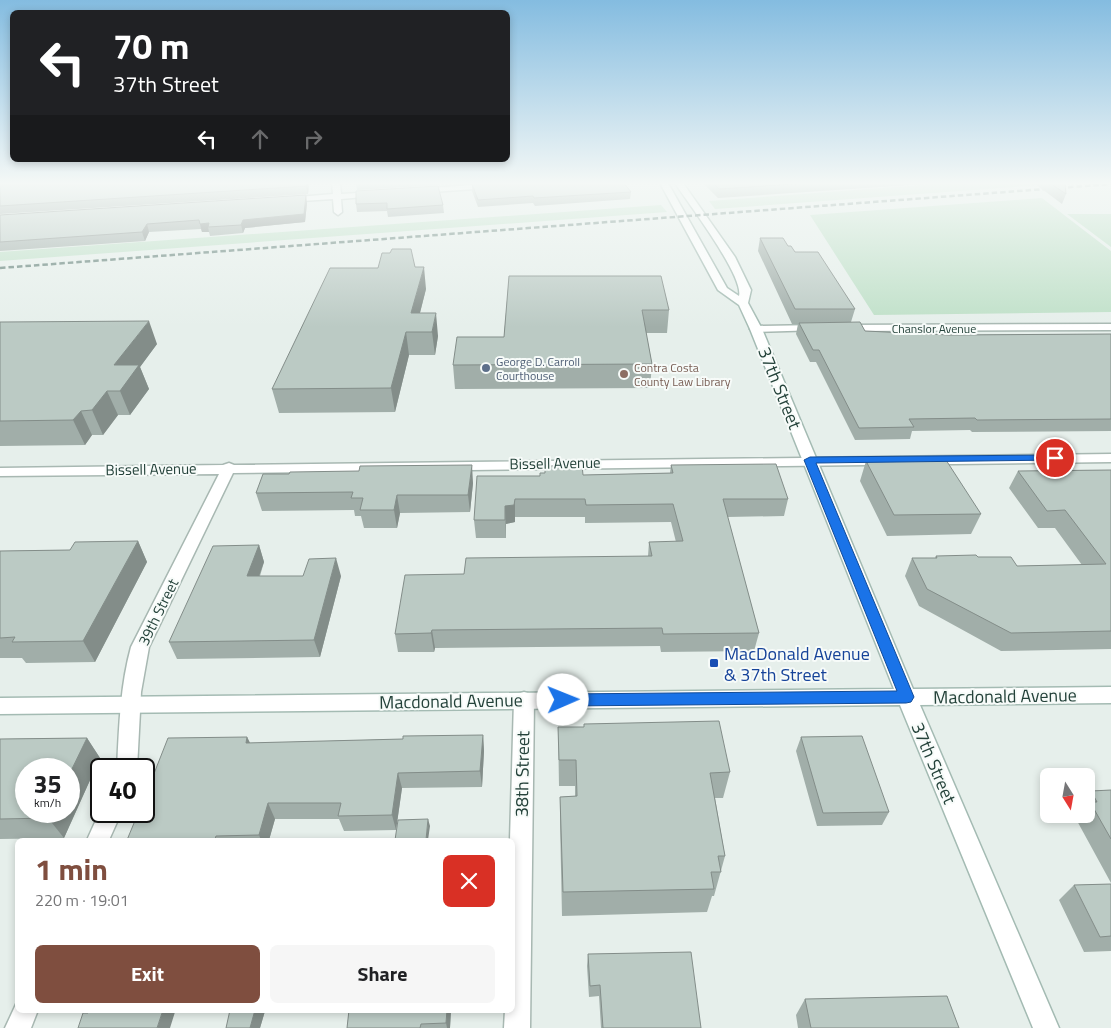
<!DOCTYPE html>
<html lang="en">
<head>
<meta charset="utf-8">
<style>
  body { margin:0; font-family:"Titillium Web",sans-serif; background:#f6f6f6; color:#202124; height:100vh; display:flex; flex-direction:column; font-size:19px; white-space:nowrap }
  * { box-sizing:border-box; margin:0 }
  p { font-size:16px; color:#757577 }
  .icon { flex:none; width:28px; height:28px; fill:none; stroke:currentColor; stroke-width:2; stroke-linecap:round; stroke-linejoin:round }
  .map { position:relative; flex:1; overflow:hidden }
  .side { position:absolute; left:15px; top:838px; width:500px; height:175px; display:flex; flex-direction:column; background:#fff; border-radius:8px; box-shadow:0 2px 8px #0003 }
  .side>* { flex:none }
  .hud { position:absolute; left:10px; top:10px; width:500px; height:152px; border-radius:8px; box-shadow:0 2px 8px #0003; background:#202124; color:#fff; overflow:hidden }
  .needle { width:32px; rotate:169deg }
  .fabs { position:absolute; left:1040px; top:768px; display:grid; gap:10px }
  .fabs a { display:grid; place-items:center; width:55px; height:55px; border-radius:8px; background:#fff; box-shadow:0 2px 8px #0003; font-size:25px }
  .speed { position:absolute; left:15px; top:758px; display:flex; gap:10px; font-size:25px; font-weight:700; text-align:center }
  .speed>* { display:grid; place-content:center; width:65px; height:65px; border-radius:50%; background:#fff; box-shadow:0 2px 8px #0003; line-height:1 }
  .speed small { font-size:12px; font-weight:400 }
  .speed .limit { border:2px solid #111; border-radius:8px; background:#fff; color:#111 }
  .pin { position:absolute; display:grid; place-items:center; width:42px; height:42px; color:#fff; margin:-21px; border:2px solid #fff; border-radius:50%; box-shadow:0 1px 5px #0007 }
  .me { position:absolute; width:55px; margin:-28px; rotate:89deg; stroke-linejoin:round; filter:drop-shadow(0 0 4px #0008) }
  .turn { display:flex; align-items:center; gap:18px; height:105px; padding:0 20px; font-size:22px }
  .turn .icon { width:65px; height:65px; stroke-width:2.5 }
  .turn b { display:block; font-size:35px; line-height:42px }
  .lanes { display:flex; align-items:center; height:48px; padding:0 20px; background:#0003; justify-content:center; gap:25px; direction:ltr }
  .lanes .off { opacity:.35 }
  .round { display:grid; place-items:center; flex:none; width:52px; height:52px; border-radius:8px; background:#f6f6f6 }
  .summary { display:flex; align-items:center; justify-content:space-between; height:85px; padding:0 20px }
  h1 { font-size:30px; font-weight:700; line-height:38px; color:#7f4e3f }
  .button { display:flex; gap:10px; margin-top:auto; padding:10px 20px }
  .button a { flex:1; height:58px; border-radius:8px; background:#7f4e3f; color:#fff; font-size:20px; font-weight:700; line-height:58px; text-align:center }
  .button a+a { background:#f6f6f6; color:#202124 }
  .map>svg:first-child { display:block }
  .green { fill:#bfe0c8 }
  .lines { fill:none; stroke-linecap:round; stroke-linejoin:round }
  .street-casing { stroke:#a8b8b2; stroke-width:3 }
  .secondary-casing { stroke:#a4bbb3; stroke-width:3 }
  .street { fill:#fff; fill-rule:evenodd }
  .secondary { fill:#fff; fill-rule:evenodd }
  .rail { stroke:#5f7d75; stroke-width:2.5; stroke-dasharray:5.5 3; stroke-linecap:butt }
  .wall { fill:#a1aea9 }
  .shaded-wall { fill:#838d89 }
  .building { fill:#bbcac4; stroke:#838d89 }
  .route { fill:#1a73e8; stroke:#114b97 }
  .service-dot { fill:#5c6f8a; stroke:#f7fbf9; stroke-width:2 }
  .education-dot { fill:#8d6e63; stroke:#f7fbf9; stroke-width:2 }
  .transit-dot { fill:#1a4fb4; stroke:#f7fbf9; stroke-width:2 }
  .labels { text-anchor:middle; dominant-baseline:central; stroke-width:4; stroke-linejoin:round; paint-order:stroke }
  .far-street-label { font-size:12px; fill:#24423a; stroke:#f7fbf9 }
  .far-service-label { font-size:12px; fill:#4e5e75; stroke:#f7fbf9; text-anchor:start }
  .far-education-label { font-size:12px; fill:#785e54; stroke:#f7fbf9; text-anchor:start }
  .street-label { font-size:15px; fill:#24423a; stroke:#f7fbf9 }
  .near-street-label { font-size:18px; fill:#24423a; stroke:#f7fbf9 }
  .near-transit-label { font-size:18px; fill:#164399; stroke:#f7fbf9; text-anchor:start }
</style>
</head>
<body>
<div class="map">
<svg width="1111" height="1028" viewBox="0 0 1111 1028">
  <rect width="100%" height="100%" fill="#e6efeb"/>
  <path class="green" d="M949,183H1068L715,209L709,201Z
    M1042,198L1111,251V312L874,315L810,215Z
    M661,205L667,212L0,261V252Z
    M1067,214H1111V247Z"/>
  <g class="lines">
    <defs>
      <path id="street" d="M332,183H340L341,194L375,192L379,194L375,196L341,199L342,212L338,215L334,212L333,199L286,202L282,200L286,198L333,194Z
        M498,183H536L532,185L418,193L414,191L418,189Z
        M1111,324V330L843,331L838,328L843,325Z
        M817,325L822,328L821,330L756,332L750,329L756,326Z
        M1111,454V462L233,473L149,647L141,692L137,769H117C119,728 120,687 131,647L219,474L0,476V468L223,465L229,463L234,465Z
        M524,692L531,694L534,700L530,1028H504L505,1010H512V840H510L514,700L517,694Z
        M101,809V811H122L109,840H87Z
        M18,1000V1010H38L31,1028H5Z"/>
      <path id="secondary" d="M660,183H668L727,288L739,296C744,276 688,203 675,183H683L735,257L751,290L748,303L762,329L913,689L1111,687V703L920,705L1059,1028H1033L900,705L0,714V698L894,689L750,329L739,305L718,290Z"/>
    </defs>
    <use href="#street" class="street-casing"/>
    <use href="#secondary" class="secondary-casing"/>
    <use href="#street" class="street"/>
    <use href="#secondary" class="secondary"/>
    <path class="rail" d="M0,268L1111,184"/>
  </g>
  <path class="wall" d="M0,183H309L308,194L0,214Z
    M356,183H437V185L357,190Z
    M703,183H939L718,198Z
    M1034,183H1065L1066,194L1062,204Z
    M472,184L631,192L630,199L535,206L533,203L478,207L472,191Z
    M356,191L443,205L444,213L388,217L387,211L357,212L356,204Z
    M307,203L305,222L245,228L243,233L210,236L209,232H202L201,229L149,232L145,241L0,251V215Z
    M760,238L788,246L795,252L855,309L851,322L865,331L949,335L1111,334V431L972,432L970,430L912,431L910,439L855,440L816,362H810L796,334L798,324H792L758,251Z
    M509,276L669,310L667,333H646L652,364L650,388L455,389L453,365L504,337Z
    M426,289L420,313L438,336L435,355H409L395,412L279,413L272,389Z
    M0,322L157,344L140,367L149,389L130,415H118L103,435H92L85,445L0,446Z
    M866,461L981,514L971,534L887,536L860,481Z
    M671,465L788,499L784,516L727,517L759,633L754,651L661,652L660,646L435,648L434,652H398L395,634L464,574L648,556L649,542H676L671,522L585,523V517H515V522L506,524V538H476L474,520L540,476L670,473Z
    M1111,470V649L1001,651L919,606L905,576L912,558H935L936,556L978,557L1017,566L1082,565L1055,528H1038L1009,488L1018,471Z
    M473,483L470,512L400,513L397,528H364L361,516H355L354,510L262,511L256,493Z
    M138,541L147,562L95,662L26,663L22,658H0V551L70,550Z
    M259,545L264,562L260,576H341L320,657L177,659L169,642Z
    M558,727L730,772L723,798H715L725,856L714,896H712L707,912L562,916L560,822V797L575,796V786H559Z
    M483,735L484,751L482,787L402,788L396,830L344,831L339,819H275L269,840H127L247,737L250,743L403,739Z
    M801,737L889,812L882,825L817,826L796,751Z
    M87,738L100,758L64,838L0,839V739Z
    M1111,790V883L1076,819L1080,814H1086V796L1091,791Z
    M1111,884V951L1084,952L1059,900L1074,885Z
    M588,954L701,1028H601L599,996L589,997L587,966Z
    M805,999L959,1028H798L796,1015Z
    M90,1010H294L265,1011L260,1028H226L230,1012L88,1013Z
    M349,1010H451L450,1028H347Z"/>
  <path class="shaded-wall" d="M307,183H309L308,194L306,186Z
    M306,195L307,203L305,222L245,228L243,233L241,225L243,220Z
    M209,223L208,227L209,232H202L200,224Z
    M147,224L149,232L145,241L142,232Z
    M424,267L426,289L415,332L411,313Z
    M436,313L438,336L435,355L432,332Z
    M149,321L157,344L140,367L149,389L130,415L120,391L114,365Z
    M406,332L409,355L395,412L391,388Z
    M107,391L118,415L103,435L92,410Z
    M81,411L92,435L85,445L73,420Z
    M472,465L473,483L470,512L468,495Z
    M397,495L400,513L397,528L394,510Z
    M515,499V522L506,524V538L505,506Z
    M138,541L147,562L95,662L83,641Z
    M259,545L264,562L253,593L247,576Z
    M336,558L341,576L320,657L314,640Z
    M432,630L435,648L434,652L431,633Z
    M483,735L484,751L482,787L480,771Z
    M247,737L255,753L246,743Z
    M87,738L100,758L64,838L48,818L51,811H69V775Z
    M398,773L402,788L396,830L392,815Z
    M268,803L275,819L269,840H261L259,835Z
    M428,819L430,826L428,840H426Z
    M163,1010H173L175,1012L170,1028H157Z
    M255,1010H264L265,1011L260,1028H250Z
    M447,1010H451L450,1028H447L446,1023Z"/>
  <path class="building" d="M0,183H307L306,186L0,206Z
    M482,183H624L631,192L534,198L533,196L478,200L472,184Z
    M713,183H807L719,189Z
    M1050,183H1065L1066,194Z
    M438,186L443,205L387,209V203L356,204V191Z
    M306,195L304,214L243,220L241,225L208,227L209,223L200,224L199,220L147,224L142,232L0,242V215Z
    M760,238H783L788,246H791L795,252H818L855,309H795Z
    M392,249H411L415,267H424L411,313H436L432,332H406L391,388L272,389L330,268H378L382,253H390Z
    M509,276H661L669,310H642L652,364L453,365L457,337H504Z
    M149,321L114,365H139L120,391H107L92,410L81,411L73,420L0,421V322Z
    M860,322L865,331L949,335L1111,334V419L977,420L975,418L909,419L914,427L859,428L819,350H813L799,323Z
    M946,460L981,514L894,515L866,461Z
    M776,464L788,499H723L759,633L663,634L662,628L432,630L431,633L395,634L405,575L464,574L466,558L652,556L649,542L683,541L673,504L586,505L585,499H515L514,505L505,506V520H474L477,476H540V473H545V469H550V466L582,465L583,475L673,473L671,465Z
    M472,465L468,495H397L394,510H360L363,498H351L353,492L256,493L263,474H289L290,472L359,471L360,466Z
    M1111,470V631L1011,633L927,589L912,558H937L936,556L976,555L978,557H1011L1017,566L1106,564L1065,510L1047,511L1018,471Z
    M138,541L83,641L12,642L15,637L0,638V551L70,550L75,542Z
    M259,545L247,576H303L309,559L336,558L314,640L169,642L213,546Z
    M719,721L730,772L710,773L725,856H718L721,872H711L714,889L563,892L560,797L577,796L576,760H559L558,727H584V724Z
    M483,735L480,771L398,773L392,815L338,816L341,803H268L259,835L216,836L215,839L127,840L139,811H144V799L168,738L247,737L246,743L403,739V736Z
    M862,736L889,812L823,813L801,737Z
    M87,738L69,775V769H26V811H51L48,818L0,819V739Z
    M1111,790V839L1090,802H1097L1091,791Z
    M428,819L426,840H395L398,820Z
    M1111,884V936L1100,937L1074,885Z
    M691,952L701,1028H603L600,985L590,986L588,954Z
    M947,996L959,1028H811L805,999Z
    M90,1010H163L157,1028H78L83,1013H88Z
    M230,1010H255L250,1028H226Z
    M349,1010H447L446,1023L421,1024L420,1028H347Z"/>
  <linearGradient id="sky" x2="0" y2="1"><stop stop-color="#84bce0"/><stop offset="0.56" stop-color="#f4f8f6"/><stop offset="1" stop-color="#f4f8f6" stop-opacity="0"/></linearGradient>
  <rect width="1111" height="327" fill="url(#sky)"/>
  <path class="route" d="M1055,455L1059,456L1061,458L1059,460L816,463L914,697L911,702L906,703L563,706L558,704L556,700L558,695L563,694L897,691L804,460L810,457Z"/>
  <circle class="service-dot" cx="486" cy="368" r="5"/>
  <circle class="education-dot" cx="624" cy="374" r="5"/>
  <rect class="transit-dot" x="709" y="658" width="10" height="10" rx="2.5"/>
  <g class="labels">
    <g class="far-street-label">
      <text x="934" y="328">Chanslor Avenue</text>
    </g>
    <g class="far-service-label">
      <text x="496" y="361">George D. Carroll<tspan x="496" dy="14">Courthouse</tspan></text>
    </g>
    <g class="far-education-label">
      <text x="634" y="367">Contra Costa<tspan x="634" dy="14">County Law Library</tspan></text>
    </g>
    <g class="street-label">
      <text transform="translate(555 463) rotate(-1)">Bissell Avenue</text>
      <text transform="translate(151 469) rotate(-1)">Bissell Avenue</text>
      <text transform="translate(158 612) rotate(-64)">39th Street</text>
    </g>
    <g class="near-street-label">
      <text transform="translate(780 388) rotate(68)">37th Street</text>
      <text transform="translate(1005 696) rotate(-1)">Macdonald Avenue</text>
      <text transform="translate(451 701) rotate(-1)">Macdonald Avenue</text>
      <text transform="translate(934 763) rotate(67)">37th Street</text>
      <text transform="translate(522 774) rotate(-89)">38th Street</text>
    </g>
    <g class="near-transit-label">
      <text x="724" y="653">MacDonald Avenue<tspan x="724" dy="21">&amp; 37th Street</tspan></text>
    </g>
  </g>
</svg>
<div class="fabs">
<a><svg class="needle" viewBox="-14 -14 28 28"><path d="M0-13l5 13h-10z" fill="#e53935"/><path d="M0 13l5-13h-10z" fill="#757577"/></svg></a>
</div>
<div class="speed"><div>35<small>km/h</small></div><div class="limit">40</div></div>
<div class="pin" style="left:1055px;top:458px;background:#d93025"><svg class="icon" aria-label="arrive" viewBox="0 0 24 24"><path d="M6 21V4h12l-3 4 3 4H6"/></svg></div>
<svg class="me" style="left:563px;top:700px" viewBox="-20 -20 40 40"><circle r="19" fill="#fff"/><path d="M0-13L10 11 0 6-10 11z" fill="#1a73e8"/></svg>
<div class="hud">
<div class="turn"><svg class="icon" aria-label="left" viewBox="0 0 24 24"><path d="M17 20v-9H6M10 6l-5 5 5 5"/></svg><div><b>70 m</b>37th Street</div></div>
<div class="lanes"><svg class="icon" aria-label="left" viewBox="0 0 24 24"><path d="M17 20v-9H6M10 6l-5 5 5 5"/></svg><svg class="icon off" aria-label="ahead" viewBox="0 0 24 24"><path d="M12 20V5M6 11l6-6 6 6"/></svg><svg class="icon off" aria-label="right" viewBox="0 0 24 24"><path d="M7 20v-9h11M14 6l5 5-5 5"/></svg></div>
</div>
<section class="side">
<div class="summary"><div><h1>1 min</h1><p>220 m · 19:01</p></div><a class="round" style="background:#d93025;color:#fff"><svg class="icon" aria-label="close" viewBox="0 0 24 24"><path d="M6 6l12 12M18 6L6 18"/></svg></a></div>
<div class="button"><a>Exit</a><a>Share</a></div>
</section>
</div>
</body>
</html>
